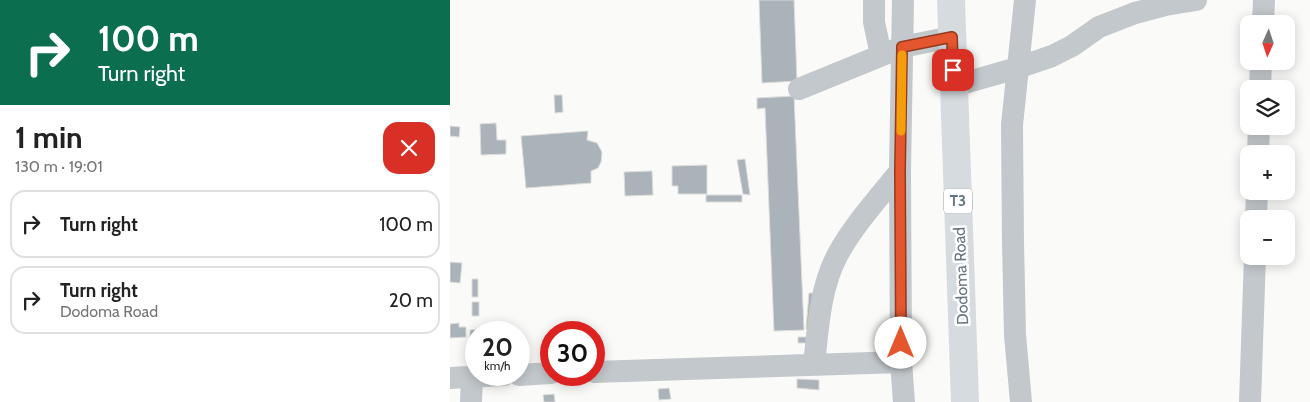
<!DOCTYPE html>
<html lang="en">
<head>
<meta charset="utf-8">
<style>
  body { margin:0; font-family:Cabin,sans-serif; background:#f2f2f2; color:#222; height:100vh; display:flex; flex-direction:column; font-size:19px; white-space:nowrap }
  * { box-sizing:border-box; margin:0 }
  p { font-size:16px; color:#767676 }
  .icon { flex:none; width:28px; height:28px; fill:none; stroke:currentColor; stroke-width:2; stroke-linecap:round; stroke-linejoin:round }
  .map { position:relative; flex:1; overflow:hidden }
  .sheet { display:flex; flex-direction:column; background:#fff; width:450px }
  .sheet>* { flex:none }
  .banner { background:#0b6e4f; color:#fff; overflow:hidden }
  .needle { width:32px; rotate:183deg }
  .tools { position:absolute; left:790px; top:15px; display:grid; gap:10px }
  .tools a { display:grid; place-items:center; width:55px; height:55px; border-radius:10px; background:#fff; box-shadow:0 2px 12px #0003; font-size:25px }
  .speed { position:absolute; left:15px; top:321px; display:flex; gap:10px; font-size:25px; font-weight:700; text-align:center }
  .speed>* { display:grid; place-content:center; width:65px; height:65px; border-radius:50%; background:#fff; box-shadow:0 2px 12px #0003; line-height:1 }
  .speed small { font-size:12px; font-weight:400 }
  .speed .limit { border:8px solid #d22; background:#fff; color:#111 }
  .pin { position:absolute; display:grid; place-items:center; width:42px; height:42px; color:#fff; margin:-21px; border-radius:10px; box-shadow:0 2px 8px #0006 }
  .me { position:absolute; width:55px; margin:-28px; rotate:0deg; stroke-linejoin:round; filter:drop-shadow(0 0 4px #0008) }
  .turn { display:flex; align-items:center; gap:18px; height:105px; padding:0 15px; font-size:22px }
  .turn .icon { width:65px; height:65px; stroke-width:2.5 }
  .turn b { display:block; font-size:35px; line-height:42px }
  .round { display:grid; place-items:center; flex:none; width:52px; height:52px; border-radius:15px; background:#f2f2f2 }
  .head { display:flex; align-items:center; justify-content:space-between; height:85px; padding:0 15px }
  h1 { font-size:30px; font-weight:800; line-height:38px }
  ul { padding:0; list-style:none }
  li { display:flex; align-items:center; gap:15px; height:68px; margin:0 10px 8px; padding:0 5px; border:2px solid #e0e0e0; border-radius:15px }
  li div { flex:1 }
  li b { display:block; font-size:19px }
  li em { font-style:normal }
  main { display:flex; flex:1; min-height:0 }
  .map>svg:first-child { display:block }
  .building { fill:#aab3b9; stroke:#dcdcda }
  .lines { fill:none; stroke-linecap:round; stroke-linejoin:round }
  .minor { stroke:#c3c8cc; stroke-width:22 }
  .highway { stroke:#d6dbdf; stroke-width:28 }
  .route-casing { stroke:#94391e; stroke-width:12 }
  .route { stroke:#e4572e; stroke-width:9 }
  .slow { stroke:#f59e0b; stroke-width:9 }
  .labels { text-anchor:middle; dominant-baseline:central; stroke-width:5; stroke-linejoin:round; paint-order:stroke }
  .shield { fill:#fff; stroke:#939fa8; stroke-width:1 }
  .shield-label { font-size:15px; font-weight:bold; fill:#657683 }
  .street-label { font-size:16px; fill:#657683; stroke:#fff }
</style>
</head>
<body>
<main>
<section class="sheet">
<div class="banner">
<div class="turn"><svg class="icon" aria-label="right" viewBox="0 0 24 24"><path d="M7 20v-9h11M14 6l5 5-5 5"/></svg><div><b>100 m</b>Turn right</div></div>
</div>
<div class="head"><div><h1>1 min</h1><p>130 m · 19:01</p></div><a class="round" style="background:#d93025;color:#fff"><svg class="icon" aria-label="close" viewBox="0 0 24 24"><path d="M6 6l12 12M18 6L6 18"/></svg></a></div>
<ul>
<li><svg class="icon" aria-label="right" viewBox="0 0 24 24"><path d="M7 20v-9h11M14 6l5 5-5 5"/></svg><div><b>Turn right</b></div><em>100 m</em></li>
<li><svg class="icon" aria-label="right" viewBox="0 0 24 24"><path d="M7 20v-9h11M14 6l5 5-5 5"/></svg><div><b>Turn right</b><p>Dodoma Road</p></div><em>20 m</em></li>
</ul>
</section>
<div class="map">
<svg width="860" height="402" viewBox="0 0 860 402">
  <rect width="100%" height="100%" fill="#fafaf8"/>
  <path class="building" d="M309,0H344L347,81L312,83Z
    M104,95H112L113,112L105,113Z
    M344,96L354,330L324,331L315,108L307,109V98Z
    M46,123L47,140H56V154L31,155L30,124Z
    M0,126L10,127L9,137L0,136Z
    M138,131L137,140L147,143L152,152L151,162L148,168L141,171V183L76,188L71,136Z
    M295,159L300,195L293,194L287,160Z
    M257,165V194H228V186H222V166Z
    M202,171L203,195L175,196L174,172Z
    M256,195H292V202H256Z
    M0,262L12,263L10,283L0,282Z
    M22,279H28V297H22Z
    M359,293H366L363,330L356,329Z
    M22,302H29V316H22Z
    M9,323V327H16V337L0,338V324Z
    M30,329V332H26V338H20V330Z
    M348,337H357V343H348Z
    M347,379L369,380V390L347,388Z
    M219,388L221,399L209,400L208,389Z
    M104,394L105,402H94L93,395Z"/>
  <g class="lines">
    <path class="minor" d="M424,0V22L431,55
      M453,0L450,171L451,362L454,402
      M813,24L814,0
      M504,86L567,68L602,56L622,46L649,27L685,13L715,5L746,0
      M349,89L452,47L502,37
      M810,89L811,61
      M808,154L809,126
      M806,219L807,191
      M364,365C368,328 370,287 388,254C403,226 430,196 450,171
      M144,372L451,362
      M69,375L101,373
      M0,378L54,375
      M21,402L22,376
      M571,402L565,335L563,242L562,125L575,0
      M800,402L805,256"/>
    <path class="highway" d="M501,0L515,402"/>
  </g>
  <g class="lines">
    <defs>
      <path id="route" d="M451,343L450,171L452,47L502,37L503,70"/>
    </defs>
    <use href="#route" class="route-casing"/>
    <use href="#route" class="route"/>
    <path class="slow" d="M451,131L452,55"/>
  </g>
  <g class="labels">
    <rect class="shield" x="494" y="188.5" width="28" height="25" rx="4"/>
    <g class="shield-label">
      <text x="508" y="201">T3</text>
    </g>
    <g class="street-label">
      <text transform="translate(511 276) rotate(-92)">Dodoma Road</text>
    </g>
  </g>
</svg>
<div class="tools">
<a><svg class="needle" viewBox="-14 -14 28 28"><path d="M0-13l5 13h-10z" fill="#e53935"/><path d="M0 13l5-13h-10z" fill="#767676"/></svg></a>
<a><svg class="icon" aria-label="layers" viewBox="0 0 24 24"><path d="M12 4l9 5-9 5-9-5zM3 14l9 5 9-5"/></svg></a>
<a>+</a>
<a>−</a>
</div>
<div class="speed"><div>20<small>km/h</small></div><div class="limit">30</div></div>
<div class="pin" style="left:503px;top:70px;background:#d93025"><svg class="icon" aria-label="arrive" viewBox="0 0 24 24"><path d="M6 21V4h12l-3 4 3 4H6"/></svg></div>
<svg class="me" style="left:451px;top:343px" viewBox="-20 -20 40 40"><circle r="19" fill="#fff"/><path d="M0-13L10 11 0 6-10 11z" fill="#e4572e"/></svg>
</div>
</main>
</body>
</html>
